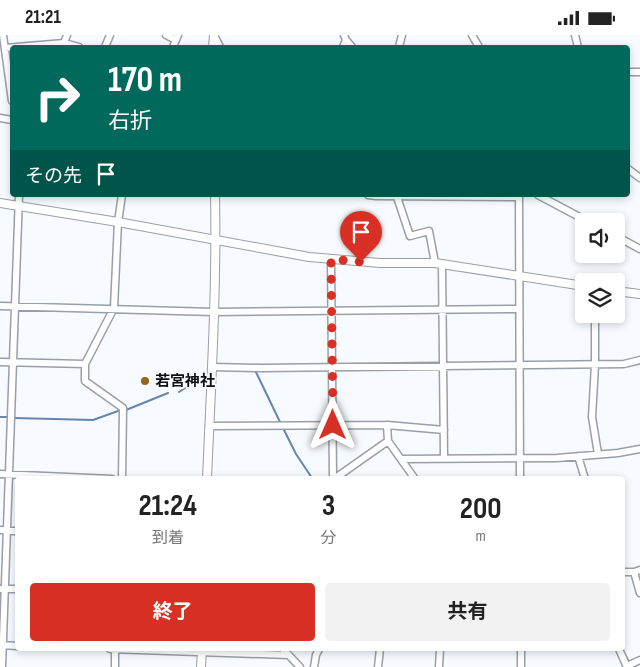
<!DOCTYPE html>
<html lang="ja">
<head>
<meta charset="utf-8">
<style>
  body { margin:0; font-family:"Sofia Sans Condensed","Noto Sans JP",sans-serif; background:#f2f2f2; color:#222; height:100vh; display:flex; flex-direction:column; font-size:19px; white-space:nowrap }
  * { box-sizing:border-box; margin:0 }
  p { font-size:16px; color:#767676 }
  .icon { flex:none; width:28px; height:28px; fill:none; stroke:currentColor; stroke-width:2; stroke-linecap:round; stroke-linejoin:round }
  .map { position:relative; flex:1; overflow:hidden }
  .side { position:absolute; left:15px; top:441px; width:610px; height:175px; display:flex; flex-direction:column; background:#fff; border-radius:5px; box-shadow:0 2px 8px #0003 }
  .side>* { flex:none }
  .banner { position:absolute; left:10px; top:10px; width:620px; height:152px; border-radius:5px; box-shadow:0 2px 8px #0003; background:#00695c; color:#fff; overflow:hidden }
  .fabs { position:absolute; left:575px; top:178px; display:grid; gap:10px }
  .fabs a { display:grid; place-items:center; width:50px; height:50px; border-radius:5px; background:#fff; box-shadow:0 2px 8px #0003; font-size:25px }
  .pin { position:absolute; display:grid; place-items:center; width:42px; height:42px; color:#fff; margin:-51px -21px; border-radius:50% 50% 50% 0; rotate:-45deg; box-shadow:0 0 5px #0007 }
  .pin .icon { rotate:45deg }
  .me { position:absolute; width:55px; margin:-28px; rotate:0deg; stroke-linejoin:round; filter:drop-shadow(0 0 4px #0008) }
  .turn { display:flex; align-items:center; gap:18px; height:105px; padding:0 15px; font-size:22px }
  .turn .icon { width:65px; height:65px; stroke-width:2.5 }
  .turn b { display:block; font-size:35px; line-height:42px }
  .then { display:flex; align-items:center; height:48px; padding:0 15px; background:#0003; gap:10px; font-size:19px }
  .eta { display:flex; justify-content:space-evenly; align-items:center; height:85px; text-align:center }
  .eta b { font-size:30px; font-weight:700; line-height:35px }
  .action { display:flex; gap:10px; margin-top:auto; padding:10px 15px }
  .action a { flex:1; height:58px; border-radius:5px; background:#d93025; color:#fff; font-size:20px; font-weight:700; line-height:58px; text-align:center }
  .action a+a { background:#f2f2f2; color:#222 }
  .status { display:flex; justify-content:space-between; align-items:center; height:35px; padding:0 25px; background:#fff; direction:ltr }
  .status svg { height:14px; fill:currentColor }
  .map>svg:first-child { display:block }
  .lines { fill:none; stroke-linecap:round; stroke-linejoin:round }
  .stream { stroke:#6885b2; stroke-width:2 }
  .minor-casing { stroke:#999fa8; stroke-width:9 }
  .tertiary-casing { stroke:#999fa8; stroke-width:10 }
  .minor { stroke:#fff; stroke-width:6 }
  .tertiary { stroke:#fff; stroke-width:8 }
  .route { stroke:#d93025; stroke-width:9; stroke-dasharray:0 16.2 }
  .poi-dot { fill:#946915; stroke:#f7fafe; stroke-width:2 }
  .labels { text-anchor:middle; dominant-baseline:central; stroke-width:4; stroke-linejoin:round; paint-order:stroke }
  .poi-label { font-size:15px; font-weight:bold; fill:#0d0f12; stroke:#f7fafe; text-anchor:start }
</style>
</head>
<body>
<div class="status"><b>21:21</b><svg viewBox="0 0 49 12"><path d="M0 12V9h3v3zM5 12V6h3v6zM10 12V3h3v9zM15 12V0h3v12zM26 1h20v11H26zM47 4h2v5h-2z"/></svg></div>
<div class="map">
<svg width="640" height="632" viewBox="0 0 640 632">
  <rect width="100%" height="100%" fill="#f7fafe"/>
  <g class="lines">
    <path class="stream" d="M255,335L280,387
      M179,357L204,341
      M126,375L168,358
      M0,382H7
      M14,383L93,385L118,376
      M283,393L296,419L312,443
      M622,614L629,627"/>
    <defs>
      <path id="minor" d="M3,0L12,66
        M166,0L176,5
        M214,0L220,12
        M472,0L479,12
        M575,0L578,12
        M346,5L352,12
        M64,8L79,12
        M105,12L110,0
        M173,12L178,0
        M343,12L346,5L344,0
        M399,12L402,0
        M5,13L64,8L67,0
        M628,37H640
        M0,83L12,85
        M628,134L640,143
        M368,160L376,161L519,162
        M519,160L520,444
        M538,160L587,186
        M397,162L410,201L429,196L435,228
        M616,201L640,214
        M331,225L333,444
        M442,229L444,423
        M0,271L214,277L518,274
        M595,279V330L592,382L598,419
        M0,327L85,329
        M212,332L261,333L624,329L640,325
        M387,390L388,406
        M209,391L387,390L444,395
        M578,421L585,444
        M401,424L557,423L618,418L640,414
        M0,439L112,444
        M122,444L123,373L85,346V329L114,273L118,187L122,160
        M334,444L388,406L415,444
        M0,495L18,496
        M622,537H634L640,535
        M634,537L640,558
        M0,554H18
        M0,610L18,611
        M110,614L289,620
        M283,614L300,632
        M521,614V632
        M619,614L627,632
        M627,631L640,625
        M2,632L19,160
        M115,632V614
        M314,632L316,620L319,614
        M378,632L380,614
        M439,632L440,614"/>
      <path id="tertiary" d="M213,12L214,0
        M0,168L118,187L309,222L380,228H435L584,251
        M616,256L640,259
        M207,444C211,349 217,255 215,160
        M201,632L202,614"/>
    </defs>
    <use href="#minor" class="minor-casing"/>
    <use href="#tertiary" class="tertiary-casing"/>
    <use href="#minor" class="minor"/>
    <use href="#tertiary" class="tertiary"/>
  </g>
  <g class="lines">
    <path class="route" d="M333,390L331,224L361,227"/>
  </g>
  <circle class="poi-dot" cx="145" cy="346" r="5"/>
  <g class="labels">
    <g class="poi-label">
      <text x="155" y="346">若宮神社</text>
    </g>
  </g>
</svg>
<div class="fabs">
<a><svg class="icon" aria-label="sound" viewBox="0 0 24 24"><path d="M4 9h4l5-4v14l-5-4H4zM17 9q2 3 0 6"/></svg></a>
<a><svg class="icon" aria-label="layers" viewBox="0 0 24 24"><path d="M12 4l9 5-9 5-9-5zM3 14l9 5 9-5"/></svg></a>
</div>
<div class="pin" style="left:361px;top:227px;background:#d93025"><svg class="icon" aria-label="arrive" viewBox="0 0 24 24"><path d="M6 21V4h12l-3 4 3 4H6"/></svg></div>
<svg class="me" style="left:333px;top:390px" viewBox="-20 -20 40 40"><path d="M0-17L14 15 0 8-14 15z" fill="#d93025" stroke="#fff" stroke-width="4"/></svg>
<div class="banner">
<div class="turn"><svg class="icon" aria-label="right" viewBox="0 0 24 24"><path d="M7 20v-9h11M14 6l5 5-5 5"/></svg><div><b>170 m</b>右折</div></div>
<div class="then">その先<svg class="icon" aria-label="arrive" viewBox="0 0 24 24"><path d="M6 21V4h12l-3 4 3 4H6"/></svg></div>
</div>
<section class="side">
<div class="eta">
<div><b>21:24</b><p>到着</p></div>
<div><b>3</b><p>分</p></div>
<div><b>200</b><p>m</p></div>
</div>
<div class="action"><a>終了</a><a>共有</a></div>
</section>
</div>
</body>
</html>
